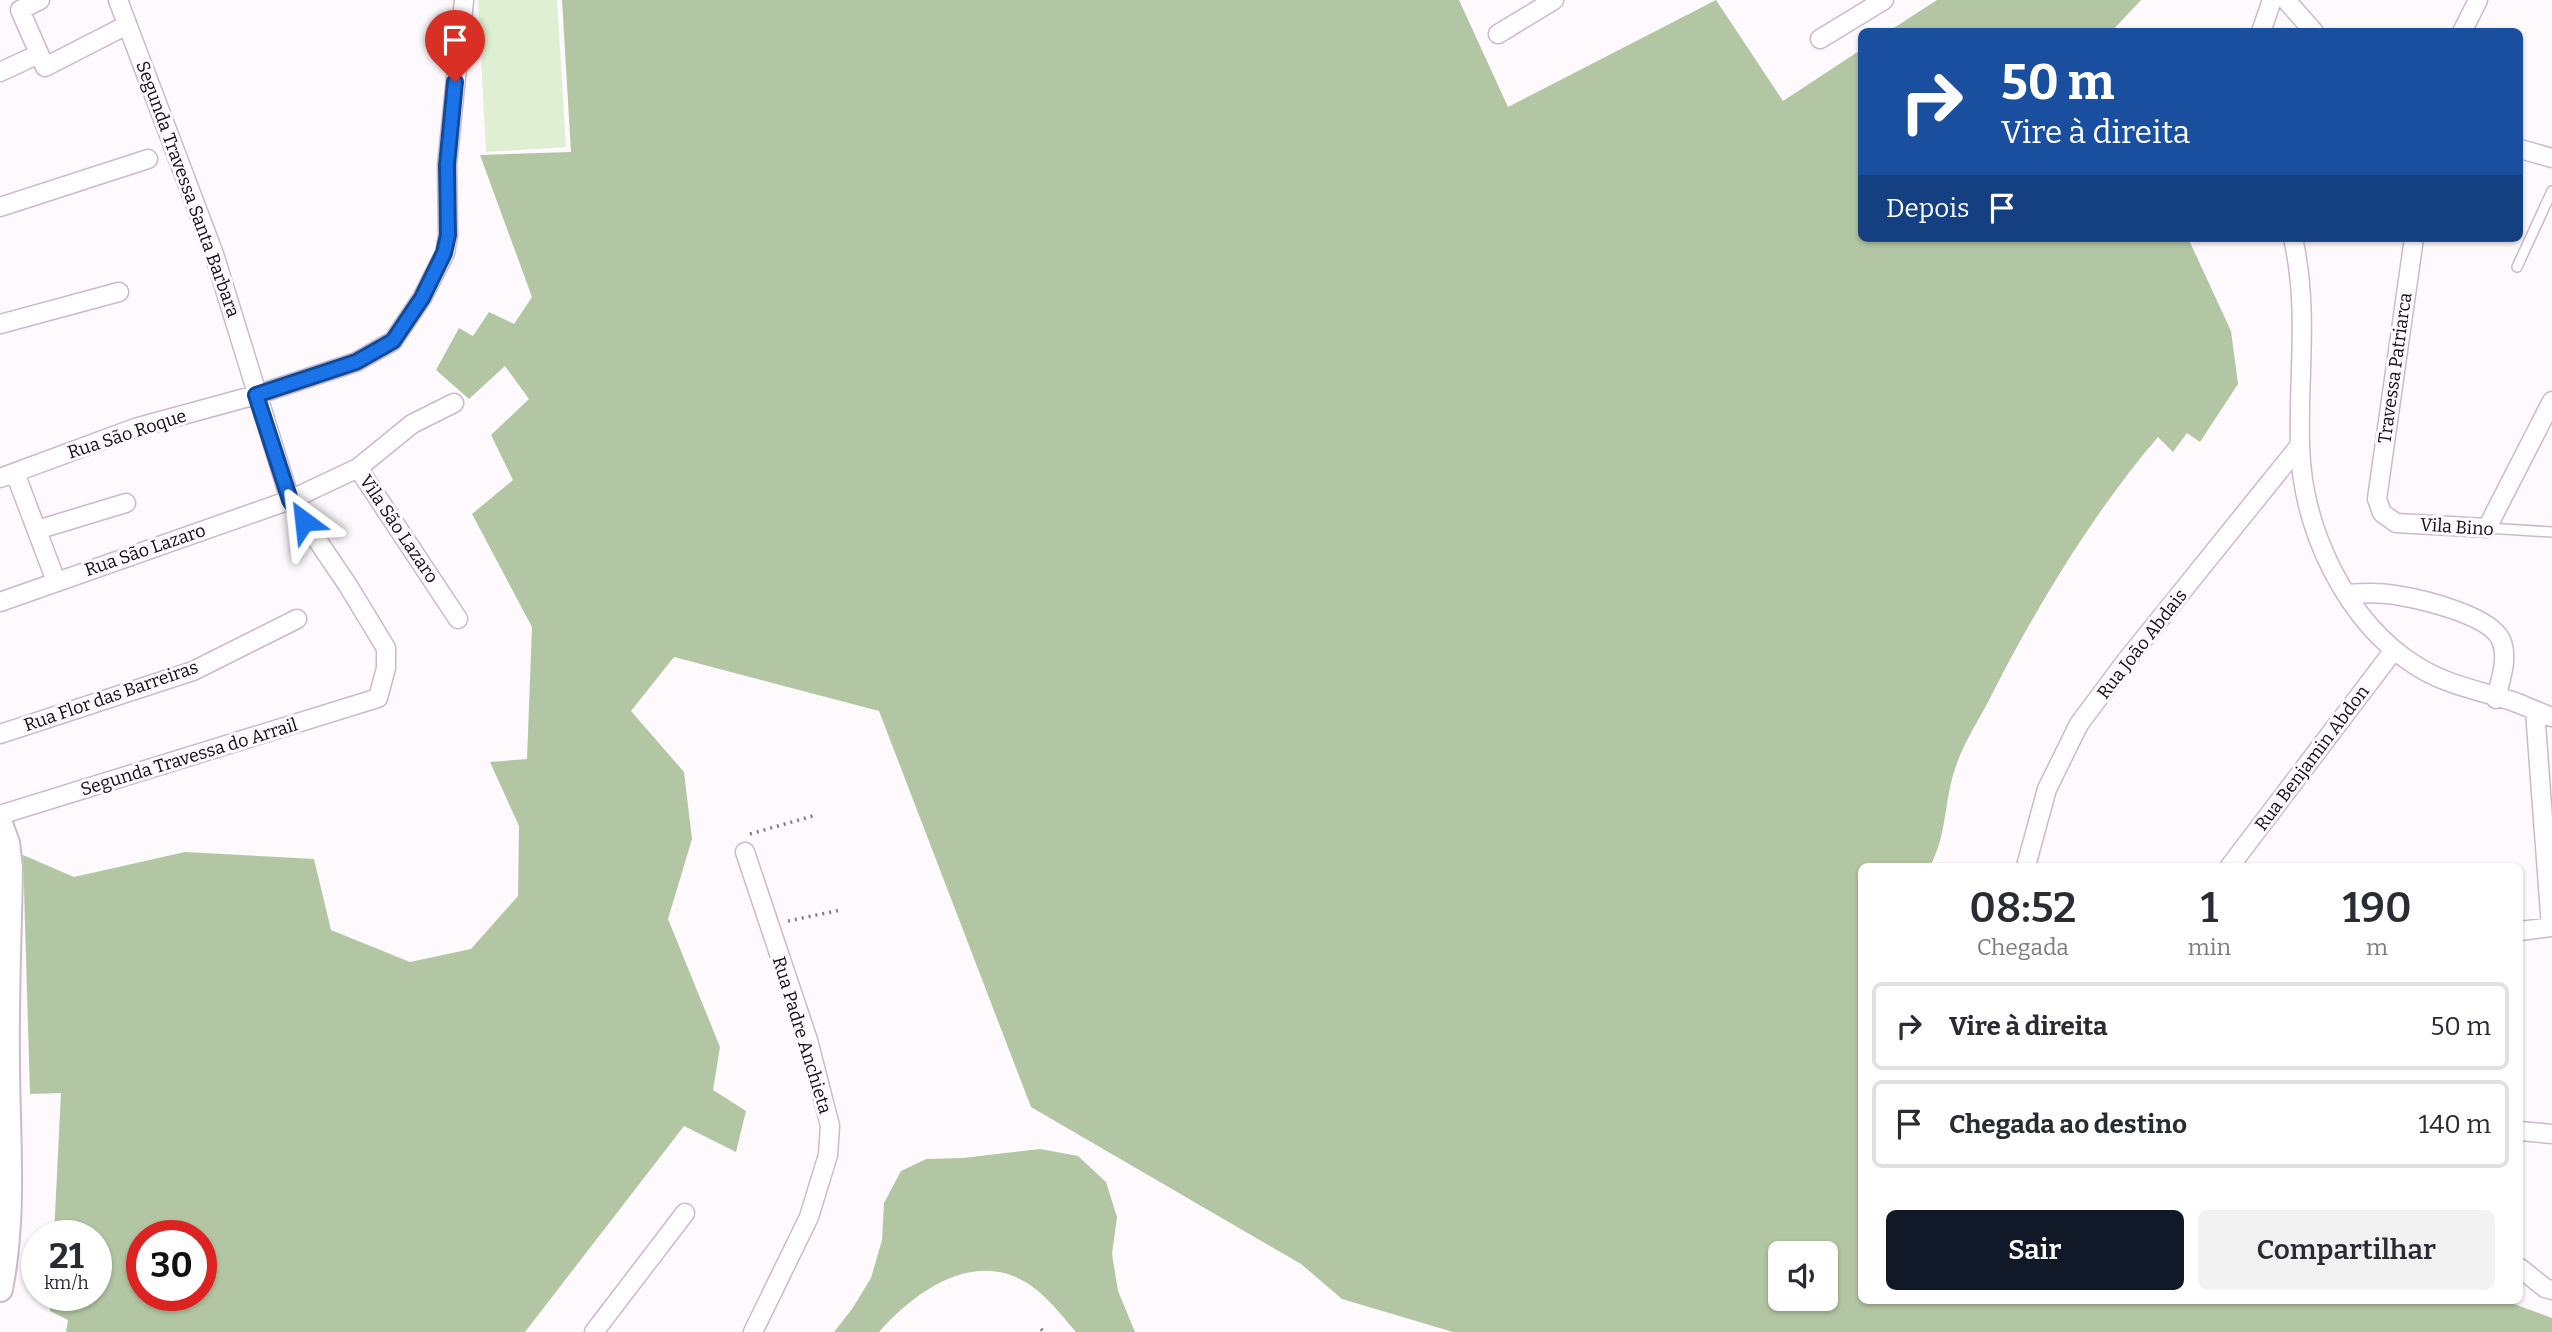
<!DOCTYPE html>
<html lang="pt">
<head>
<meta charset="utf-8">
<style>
  body { margin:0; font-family:Bitter,serif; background:#f2f2f3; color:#2b2b33; height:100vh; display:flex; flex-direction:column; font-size:26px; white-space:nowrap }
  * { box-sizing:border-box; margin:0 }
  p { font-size:23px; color:#7c7c81 }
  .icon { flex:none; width:38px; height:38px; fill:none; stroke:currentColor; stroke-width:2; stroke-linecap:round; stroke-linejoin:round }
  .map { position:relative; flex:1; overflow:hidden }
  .panel { position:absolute; left:1858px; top:863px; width:665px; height:441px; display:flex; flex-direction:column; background:#fff; border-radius:10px; box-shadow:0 2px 5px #0004 }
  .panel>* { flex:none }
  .banner { position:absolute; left:1858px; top:28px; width:665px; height:214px; border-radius:10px; box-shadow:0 2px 5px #0004; background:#1a4fa0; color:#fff; overflow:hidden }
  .fabs { position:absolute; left:1768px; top:1241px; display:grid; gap:14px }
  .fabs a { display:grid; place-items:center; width:70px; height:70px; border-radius:10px; background:#fff; box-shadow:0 2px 5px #0004; font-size:35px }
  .speed { position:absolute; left:21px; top:1220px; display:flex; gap:14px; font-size:35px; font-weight:700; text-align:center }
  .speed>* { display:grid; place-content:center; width:91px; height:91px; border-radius:50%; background:#fff; box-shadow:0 2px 5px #0004; line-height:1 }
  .speed small { font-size:18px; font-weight:400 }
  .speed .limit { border:10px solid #d22; background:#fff; color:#111 }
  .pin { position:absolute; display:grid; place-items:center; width:60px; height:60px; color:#fff; margin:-72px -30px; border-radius:50% 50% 50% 0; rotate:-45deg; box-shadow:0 0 7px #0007 }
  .pin .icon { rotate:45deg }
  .me { position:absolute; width:77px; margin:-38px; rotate:330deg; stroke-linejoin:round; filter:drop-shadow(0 0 5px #0008) }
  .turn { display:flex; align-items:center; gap:24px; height:147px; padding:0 28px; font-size:32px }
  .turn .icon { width:91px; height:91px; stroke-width:2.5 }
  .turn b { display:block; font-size:49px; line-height:60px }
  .then { display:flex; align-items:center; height:66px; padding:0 28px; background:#0003; gap:14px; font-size:26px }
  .eta { display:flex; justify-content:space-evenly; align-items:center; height:119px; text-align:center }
  .eta b { font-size:42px; font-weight:600; line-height:49px }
  .action { display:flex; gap:14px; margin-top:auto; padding:14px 28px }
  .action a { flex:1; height:80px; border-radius:10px; background:#111827; color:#fff; font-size:28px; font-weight:600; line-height:80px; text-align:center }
  .action a+a { background:#f2f2f3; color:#2b2b33 }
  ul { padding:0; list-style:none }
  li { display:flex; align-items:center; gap:21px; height:88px; margin:0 14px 10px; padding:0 14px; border:4px solid #e1e1e2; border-radius:10px }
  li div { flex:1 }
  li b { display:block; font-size:26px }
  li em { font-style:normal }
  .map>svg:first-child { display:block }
  .green { fill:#dfefd1 }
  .forest { fill:#b3c6a3; fill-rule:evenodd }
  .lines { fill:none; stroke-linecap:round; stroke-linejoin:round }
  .lane-casing { stroke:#cbb9cd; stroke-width:12 }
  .street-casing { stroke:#cbb9cd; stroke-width:21 }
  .secondary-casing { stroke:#cbb9cd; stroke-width:28 }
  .path { stroke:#827d82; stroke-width:3.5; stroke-dasharray:2 5; stroke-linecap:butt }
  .lane { stroke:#fff; stroke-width:9 }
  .street { stroke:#fff; stroke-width:18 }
  .secondary { stroke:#fff; stroke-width:24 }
  .route-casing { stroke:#114b97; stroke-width:18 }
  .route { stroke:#1a73e8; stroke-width:12 }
  .labels { text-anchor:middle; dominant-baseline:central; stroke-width:6; stroke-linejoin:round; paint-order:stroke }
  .street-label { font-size:18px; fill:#110b12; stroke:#fdf9fd }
</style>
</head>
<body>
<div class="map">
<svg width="2552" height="1332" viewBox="0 0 2552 1332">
  <rect width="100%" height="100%" fill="#fdf9fd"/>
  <path class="green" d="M478,0H557L566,147L486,152Z"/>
  <path class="forest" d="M562,0H1459L1508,107L1716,0L1783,101L1862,49V238H2188L2231,331L2238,384L2200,442L2187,433L2173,452L2158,437C2094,511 2032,614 1988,702C1977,723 1962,746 1955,769C1944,801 1947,836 1930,866H1862V1300H2503L2552,1318V1332H1453L1342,1299L1301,1264L1031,1107L879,711L674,657L631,711L684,772L692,839L668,919L720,1047L713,1090L746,1111L736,1152L684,1126L525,1332H66L68,1320L50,1311L51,1295H96V1236L54,1235L61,1093L30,1094L23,855L74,877L185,852L314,859L331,930L410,962L471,949L518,896L519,826L490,762L527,759L532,627L472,514L513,480L491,435L529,399L505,366L469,399L436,370L459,328L473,336L489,312L514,324L532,297L480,155L571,152ZM142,1236H201V1295H142ZM1780,1253H1825V1298H1780Z
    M1937,0H2141L2112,31H1889Z
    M1040,1149L1078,1156L1106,1182L1117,1217L1112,1254L1118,1291L1135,1332H1076C1062,1316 1048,1297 1030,1285C976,1248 916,1290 879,1332H834L852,1309L871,1278L882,1240L884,1203L901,1171L926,1159L963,1158Z"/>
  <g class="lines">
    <defs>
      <path id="lane" d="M2517,267L2552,191
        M2487,528L2552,532"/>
      <path id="street" d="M40,0L20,10L45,67L127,25
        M2286,0L2314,32
        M2261,32L2272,0
        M2462,32L2478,0
        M1498,34L1554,0
        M1820,39L1884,0
        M0,72L39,54
        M2520,149L2552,158
        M0,207L148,159
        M2293,238C2309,309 2298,374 2300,445C2302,528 2345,622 2418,667C2447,685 2481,691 2512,701C2526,706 2538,712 2552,717
        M2414,238L2377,499L2382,513L2396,523L2487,528L2552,401
        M0,324L119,292
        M358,468L458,619
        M15,473L56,581
        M0,478L135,428L256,395L356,362L393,341L422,298L445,253L448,235L447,165L464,0
        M37,530L126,503
        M2347,594C2363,593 2379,592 2395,595C2421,599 2490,615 2501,640C2509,658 2500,681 2496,699
        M0,602L290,500L358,468L412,424L454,403
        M2535,711L2551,927
        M0,734L193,671L297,619
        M0,815L378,698L386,668V648L347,584L290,500L214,254L118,0
        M745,852L808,1040L830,1126L828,1155L809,1217L753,1332
        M2026,866L2047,789L2079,724L2126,661L2300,445
        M2230,866L2394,650
        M2520,931L2552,927
        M2520,1131L2552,1134
        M2520,1268L2545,1288L2552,1290
        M594,1332L685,1213"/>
      <path id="secondary" d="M0,824L7,843L10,868C9,932 6,996 7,1060C7,1137 15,1213 0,1289"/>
    </defs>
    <use href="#lane" class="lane-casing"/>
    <use href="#street" class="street-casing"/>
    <use href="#secondary" class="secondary-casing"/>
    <path class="path" d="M750,834L816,815
      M788,921L841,910
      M1041,1329L1044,1332"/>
    <use href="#lane" class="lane"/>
    <use href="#street" class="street"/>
    <use href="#secondary" class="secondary"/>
  </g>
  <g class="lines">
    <defs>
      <path id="route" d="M304,521L290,500L256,395L356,362L393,341L422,298L444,253L448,235L447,165L455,82"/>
    </defs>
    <use href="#route" class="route-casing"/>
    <use href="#route" class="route"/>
  </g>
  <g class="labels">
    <g class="street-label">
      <text transform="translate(188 189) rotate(70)">Segunda Travessa Santa Barbara</text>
      <text transform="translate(2395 368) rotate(-82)">Travessa Patriarca</text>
      <text transform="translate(127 434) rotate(-18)">Rua São Roque</text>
      <text transform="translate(2457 527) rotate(4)">Vila Bino</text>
      <text transform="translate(399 529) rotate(56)">Vila São Lazaro</text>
      <text transform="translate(145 550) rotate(-19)">Rua São Lazaro</text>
      <text transform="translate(2142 644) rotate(-52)">Rua João Abdais</text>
      <text transform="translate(111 696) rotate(-19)">Rua Flor das Barreiras</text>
      <text transform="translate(189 757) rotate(-17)">Segunda Travessa do Arrail</text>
      <text transform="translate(2312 758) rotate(-53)">Rua Benjamin Abdon</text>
      <text transform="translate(802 1035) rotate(73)">Rua Padre Anchieta</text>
    </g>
  </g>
</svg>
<div class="fabs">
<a><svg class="icon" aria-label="sound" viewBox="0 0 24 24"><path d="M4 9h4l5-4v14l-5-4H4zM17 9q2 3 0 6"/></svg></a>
</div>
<div class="speed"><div>21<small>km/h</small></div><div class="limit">30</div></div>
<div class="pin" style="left:455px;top:82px;background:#d93025"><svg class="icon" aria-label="arrive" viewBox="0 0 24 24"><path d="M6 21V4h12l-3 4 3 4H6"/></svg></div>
<svg class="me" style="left:304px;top:521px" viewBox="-20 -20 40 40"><path d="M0-17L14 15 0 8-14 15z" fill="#1a73e8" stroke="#fff" stroke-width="4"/></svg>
<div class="banner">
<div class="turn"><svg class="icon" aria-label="right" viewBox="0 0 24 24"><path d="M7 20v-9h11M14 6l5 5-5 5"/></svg><div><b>50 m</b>Vire à direita</div></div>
<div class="then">Depois<svg class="icon" aria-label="arrive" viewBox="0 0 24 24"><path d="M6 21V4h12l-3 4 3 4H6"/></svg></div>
</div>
<section class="panel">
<div class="eta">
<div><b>08:52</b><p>Chegada</p></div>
<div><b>1</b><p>min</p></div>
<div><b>190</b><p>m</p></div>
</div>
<ul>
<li><svg class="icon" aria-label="right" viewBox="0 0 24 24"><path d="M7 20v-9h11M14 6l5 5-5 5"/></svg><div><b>Vire à direita</b></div><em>50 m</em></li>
<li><svg class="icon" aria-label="arrive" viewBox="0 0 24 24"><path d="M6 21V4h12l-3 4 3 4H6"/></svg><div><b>Chegada ao destino</b></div><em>140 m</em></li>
</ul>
<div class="action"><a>Sair</a><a>Compartilhar</a></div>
</section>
</div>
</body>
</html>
